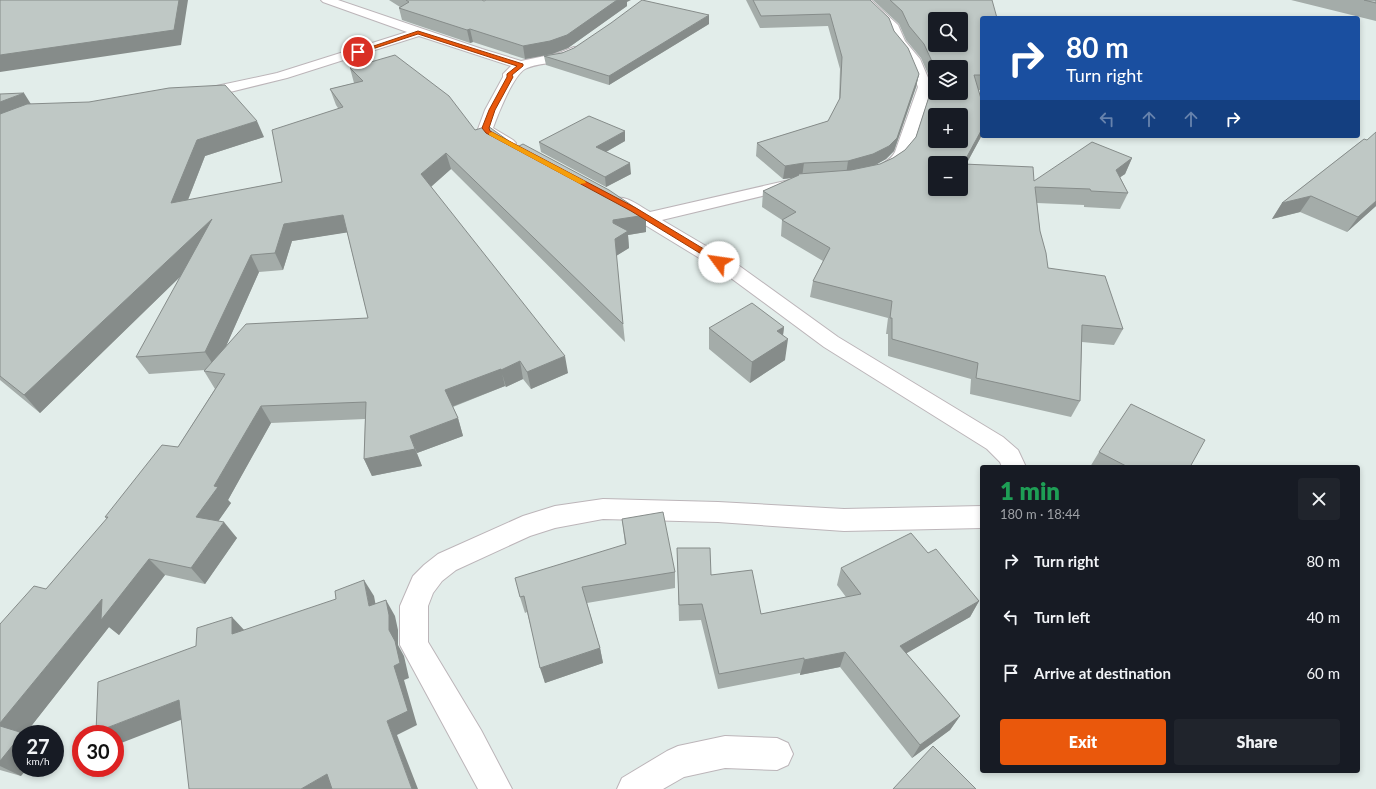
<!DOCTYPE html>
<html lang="en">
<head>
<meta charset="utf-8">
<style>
  body { margin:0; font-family:Lato,sans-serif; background:#20242c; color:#f1f3f6; height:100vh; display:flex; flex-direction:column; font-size:15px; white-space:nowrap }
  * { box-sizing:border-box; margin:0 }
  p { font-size:13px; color:#9ea1a6 }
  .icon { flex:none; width:22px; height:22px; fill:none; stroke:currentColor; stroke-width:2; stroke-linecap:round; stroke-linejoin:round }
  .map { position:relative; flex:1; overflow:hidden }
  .drawer { position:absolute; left:980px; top:465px; width:380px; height:308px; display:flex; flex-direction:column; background:#171b24; border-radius:4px; box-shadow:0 2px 6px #0003 }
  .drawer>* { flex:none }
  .banner { position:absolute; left:980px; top:16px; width:380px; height:122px; border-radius:4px; box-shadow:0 2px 6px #0003; background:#1a4fa0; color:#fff; overflow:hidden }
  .buttons { position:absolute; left:928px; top:12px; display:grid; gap:8px }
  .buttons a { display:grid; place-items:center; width:40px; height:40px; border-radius:4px; background:#171b24; box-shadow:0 2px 6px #0003; font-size:20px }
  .speed { position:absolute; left:12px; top:725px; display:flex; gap:8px; font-size:20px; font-weight:700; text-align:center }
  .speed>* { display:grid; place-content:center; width:52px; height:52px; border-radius:50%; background:#171b24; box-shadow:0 2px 6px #0003; line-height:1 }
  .speed small { font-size:10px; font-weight:400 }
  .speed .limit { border:6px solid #d22; background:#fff; color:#111 }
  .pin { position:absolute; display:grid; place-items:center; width:34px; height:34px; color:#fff; margin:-17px; border:2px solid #fff; border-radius:50%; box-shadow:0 1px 4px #0007 }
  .me { position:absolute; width:44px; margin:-22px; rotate:301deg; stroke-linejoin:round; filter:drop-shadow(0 0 3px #0008) }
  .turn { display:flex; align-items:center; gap:14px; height:84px; padding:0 20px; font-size:18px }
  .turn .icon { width:52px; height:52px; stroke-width:2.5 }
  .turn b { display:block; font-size:28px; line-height:34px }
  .lanes { display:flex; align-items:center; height:38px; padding:0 20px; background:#0003; justify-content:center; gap:20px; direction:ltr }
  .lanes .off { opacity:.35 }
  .round { display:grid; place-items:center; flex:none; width:42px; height:42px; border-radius:4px; background:#20242c }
  .summary { display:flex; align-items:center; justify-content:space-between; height:68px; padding:0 20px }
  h1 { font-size:24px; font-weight:800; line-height:30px; color:#1e9e55 }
  .primary-button { display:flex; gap:8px; margin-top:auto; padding:8px 20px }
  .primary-button a { flex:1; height:46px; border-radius:4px; background:#ea580c; color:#fff; font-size:16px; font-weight:800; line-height:46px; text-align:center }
  .primary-button a+a { background:#20242c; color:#f1f3f6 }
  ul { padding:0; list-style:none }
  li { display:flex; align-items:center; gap:12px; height:56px; padding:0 20px }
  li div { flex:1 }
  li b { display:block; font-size:15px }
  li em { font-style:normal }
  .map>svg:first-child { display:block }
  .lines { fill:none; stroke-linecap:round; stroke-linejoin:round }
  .street-casing { stroke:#bcb5b9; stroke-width:2 }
  .street { fill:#fff; fill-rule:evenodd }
  .wall { fill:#a4aca9; fill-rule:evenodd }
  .shaded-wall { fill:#868c8a }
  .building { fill:#bfc8c5; stroke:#868c8a; fill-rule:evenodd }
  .route { fill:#ea580c; stroke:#983908 }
  .slow { fill:#f59e0b }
</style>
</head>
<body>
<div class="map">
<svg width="1376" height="789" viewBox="0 0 1376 789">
  <rect width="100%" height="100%" fill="#e2edea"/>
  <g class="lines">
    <defs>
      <path id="street" d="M321,0H338L482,49L521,61L559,53L574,47L579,48L580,51C571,65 539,61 525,69C513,76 498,114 493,128L513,140L516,143L513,146L508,148L483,135L478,129L485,110L503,77V74L511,66L419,36L287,78L226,93L198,98L193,97L191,94L193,91L277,73L407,32L323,2Z
        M858,0H871L898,25L905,41L920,59L932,87L911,152C904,164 892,177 877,173L875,170C881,162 890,162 895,152L918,87L907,60L893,42L888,29Z
        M794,179L800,181L802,184L800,187L662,220L738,265L838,337L1003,437L1018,450L1026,467H1002L1000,462L987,449L824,347L724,273L614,206L612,202L614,198C627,195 639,206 650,212Z
        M603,499L718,502L844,509L982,506V528L844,531L718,522L603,519L555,528L530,536L456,570L442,581L433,593L428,606V642L481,730L512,789H478L400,645V606L413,576L424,565L438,554L523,516L555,506Z
        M725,736L777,738L788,743L793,754L788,765L777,770L725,768L684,777L663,789H617L622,778L667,751L678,746Z"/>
    </defs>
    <use href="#street" class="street-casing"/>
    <use href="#street" class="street"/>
  </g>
  <path class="wall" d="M389,0H482L484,1L627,2V6L568,48L552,54L525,59L473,42L470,43L402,20L399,8L400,7Z
    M746,0H870L894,31L919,74L916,87L894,151L886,159L875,165L880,164L893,158L905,150L916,137L933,85L921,58L906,40L899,24L873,0H992L982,18V90H978L982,102V135L966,164L1034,181L1132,158L1125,174L1120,177L1128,193L1120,209L1084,207V205L1037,203L1040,231L1048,268L1123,329L1114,345L1082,342L1080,401L1071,417L970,394L971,379L888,356V334H886L888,318L810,297L813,281L823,261L781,236L782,220L762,207L763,191L793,178L783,179L756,156L757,143L828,121L839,101L840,69L828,26L760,28ZM935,67L961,93H935Z
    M1291,0H1376V21Z
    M709,24L609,85L546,65L544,56Z
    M350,68L475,130L517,147L646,215V232L628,235L629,248L616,256L625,342L451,169L431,187L568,373L531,389L523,379L506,387L505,386L453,407L458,418L463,436L417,453L422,466L372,476L364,459L365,419L271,423L228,500L231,503L218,521L237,538L205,584L165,575L119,635L109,627L25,734L21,776L0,770V624L46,589L107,519L105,517L178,447L215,389L204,371L205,370L149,374L136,357L182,275L40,413L0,380V94L31,104L264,137L205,156L188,200L282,182L338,108L336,105L330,89L354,83ZM347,232L368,318L226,346L259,272L283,270L292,241Z
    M1364,139L1376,206L1347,232L1300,212L1272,219L1282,203Z
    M625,141L606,152L631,174L606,187L541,152L539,142Z
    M784,327L783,335L785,360L750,383L709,349V328Z
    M1099,452L1190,467H1090Z
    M622,519L675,572V588L587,603L600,648L603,663L545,683L527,612L525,613L520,597L625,544Z
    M677,548L761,614L846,597L837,585L841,568L928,553L979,601L970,617L906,653L960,716L950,730L912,758L840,667L800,675V673L718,689L701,620L679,621Z"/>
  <path class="shaded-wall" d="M179,0H188L181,45L0,72V55Z
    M617,0H631L627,2V6L568,48L552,54L525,59L523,46Z
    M709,15V24L609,85V76Z
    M470,29L473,42L470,43L467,30Z
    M919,74L916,87L894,151L886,159L870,168L846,175L848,161Z
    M24,93L34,109L0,121V102Z
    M257,121L264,137L205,156L180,220L171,203L197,140Z
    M982,129V135L961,174L963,164Z
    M625,131V141L597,157L596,147Z
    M446,153L451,169L426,191L421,174Z
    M1132,158L1125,174L1109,185L1116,170Z
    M630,163L631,174L606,187L605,177Z
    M804,163L802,177L798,174V177L783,179L785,166Z
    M1311,196L1300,212L1272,219L1282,203Z
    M1376,201V206L1347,232L1358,217Z
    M343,215L350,232L292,241L283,270L275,253L284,224Z
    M646,215V232L628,235L629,248L616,256L613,220Z
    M212,219L222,236L40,413L24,395Z
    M251,255L259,272L216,369L205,352Z
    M784,327L782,343L788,339L785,360L750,383L752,362L777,331Z
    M565,356L568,373L531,389L527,372Z
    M520,361L523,379L506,387L501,370Z
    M501,369L505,386L451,407L445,390Z
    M261,406L271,423L228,500L231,503L210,533L196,517Z
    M458,418L463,436L417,453L410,436Z
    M415,449L422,466L372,476L364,459Z
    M224,522L237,538L205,584L191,568Z
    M149,559L165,575L119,635L109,627L25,734H21V768H28L21,776L0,766V723L102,599Z
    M364,580L374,596L379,622L369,606Z
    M386,600L395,616L398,630V645L404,656L409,678L404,680L417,725L397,735L418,789H412L387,721L394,666L389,630Z
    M979,601L970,617L893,661L900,646Z
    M232,617L246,632L232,634Z
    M600,648L603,663L545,683L540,668Z
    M845,652L840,667L800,675L804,660Z
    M179,700L196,714L116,745L115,744V734H99L96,732Z
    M960,716L950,730L912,758L920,745Z
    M327,774L335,789H301Z"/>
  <path class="building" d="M0,0H179L174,30L0,55Z
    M406,0H482L484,1L486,0H617L567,35L550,41L523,46L470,29L467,30L399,8L409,2Z
    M642,0L709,15L609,76L544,56L562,53L574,48L611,23Z
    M753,0H870L889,18L894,31L908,48L919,74L897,138L889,146L873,154L848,161L804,163L785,166L757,143L828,121L840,98L842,57L830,14L761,16Z
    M890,0H992L997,18H982V75H974L982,102V129L963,164L1033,167L1034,181L1092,142L1132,158L1116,170L1128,193L1091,191L1090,189L1035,187L1040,231L1046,253L1048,268L1105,276L1123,329L1082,325L1080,401L976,378L978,363L892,339V318H890L892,301L813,281L830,248L782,220L796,212L763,191L799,175L798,174L851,170L880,164L893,158L905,150L916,137L935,78V93H961V67H935V68L924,44L909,26L902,11ZM935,19H961V45H935ZM935,115H961V141H935ZM935,163H961V189H935Z
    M1364,0H1376V3Z
    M395,55L449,96L475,130L488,126L517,147L523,144L609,190L646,215L613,220V223L628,231L615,239L623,324L446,153L421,174L565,356L527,372L520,361L501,370V369L445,390L458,418L410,436L415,449L364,459L366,402L261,406L214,486L218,487L196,517L224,522L191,568L149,559L101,620L102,599L0,723V624L34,586L46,589L108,517H105L162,445L178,447L225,374L204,371L246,324L368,318L343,215L284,224L275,253L251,255L205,352L136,357L212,219L24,395L0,376V114L27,104L89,102L169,88L225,85L257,121L197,140L171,203L282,182L272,130L343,107L330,89L363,81L350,68Z
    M24,93L0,102V94Z
    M589,116L625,131L596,147L630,163L605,177L539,142Z
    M1376,132V201L1358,217L1311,196L1282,203L1364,139L1367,140Z
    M752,303L784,327L777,331L788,339L752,362L709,328Z
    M1131,404L1205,440L1190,467H1128L1099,452Z
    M663,512L675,572L582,587L600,648L540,668L524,596L520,597L515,578L626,544L622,519Z
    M911,533L928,553L936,549L979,601L900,646L960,716L920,745L845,652L804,660V658L719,674L702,604L679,605L677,548H710L711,575L752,570L761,614L861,594L841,568Z
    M364,580L369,606L386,600L389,615V630L395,641L400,663L394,666L408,711L387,721L412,789H332L327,774L301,789H189L179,700L96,732L98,682L196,646L197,628L232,617V634L336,599L335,591Z
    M0,726L23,733L22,734H21V735L0,761Z
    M933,746L976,789H893Z"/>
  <path class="route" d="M418,31L523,64V66L512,75L513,77L495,110L489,128L490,131L636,208L722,260V263H716L631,211L486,133L482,128L489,110L507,77V74L517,66L418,34L360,53L356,52Z"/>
  <path class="slow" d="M492,132L585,181L586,183L580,184L489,135V133Z"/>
</svg>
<div class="buttons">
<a><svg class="icon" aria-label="search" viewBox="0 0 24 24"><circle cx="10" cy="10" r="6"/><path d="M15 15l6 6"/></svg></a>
<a><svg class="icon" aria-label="layers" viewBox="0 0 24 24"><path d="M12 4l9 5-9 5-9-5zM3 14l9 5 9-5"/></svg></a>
<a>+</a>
<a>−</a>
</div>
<div class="speed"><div>27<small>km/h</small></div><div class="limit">30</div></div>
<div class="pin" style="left:358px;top:52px;background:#d93025"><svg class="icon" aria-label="arrive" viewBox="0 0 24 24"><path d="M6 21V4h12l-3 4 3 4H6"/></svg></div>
<svg class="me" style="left:719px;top:262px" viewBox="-20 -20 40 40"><circle r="19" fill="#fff"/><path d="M0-13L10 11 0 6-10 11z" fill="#ea580c"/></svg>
<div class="banner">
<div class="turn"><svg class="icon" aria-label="right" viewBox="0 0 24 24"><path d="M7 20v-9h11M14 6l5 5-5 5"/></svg><div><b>80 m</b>Turn right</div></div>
<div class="lanes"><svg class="icon off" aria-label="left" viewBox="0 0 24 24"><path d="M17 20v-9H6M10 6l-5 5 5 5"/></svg><svg class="icon off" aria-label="ahead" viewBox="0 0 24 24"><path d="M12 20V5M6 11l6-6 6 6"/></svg><svg class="icon off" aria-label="ahead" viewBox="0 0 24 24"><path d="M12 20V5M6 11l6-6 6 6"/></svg><svg class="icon" aria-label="right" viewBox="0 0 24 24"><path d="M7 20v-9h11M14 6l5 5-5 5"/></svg></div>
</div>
<section class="drawer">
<div class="summary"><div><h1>1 min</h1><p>180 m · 18:44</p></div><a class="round"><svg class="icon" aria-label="close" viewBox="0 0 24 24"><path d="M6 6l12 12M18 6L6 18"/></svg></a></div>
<ul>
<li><svg class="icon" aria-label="right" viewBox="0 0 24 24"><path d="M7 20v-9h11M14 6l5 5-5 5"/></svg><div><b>Turn right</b></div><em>80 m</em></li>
<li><svg class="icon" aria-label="left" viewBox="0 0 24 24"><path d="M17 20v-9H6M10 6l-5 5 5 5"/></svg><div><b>Turn left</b></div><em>40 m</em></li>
<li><svg class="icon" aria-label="arrive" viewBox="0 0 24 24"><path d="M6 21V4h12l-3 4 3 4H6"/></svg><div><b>Arrive at destination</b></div><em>60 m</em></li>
</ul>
<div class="primary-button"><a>Exit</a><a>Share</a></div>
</section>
</div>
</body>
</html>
